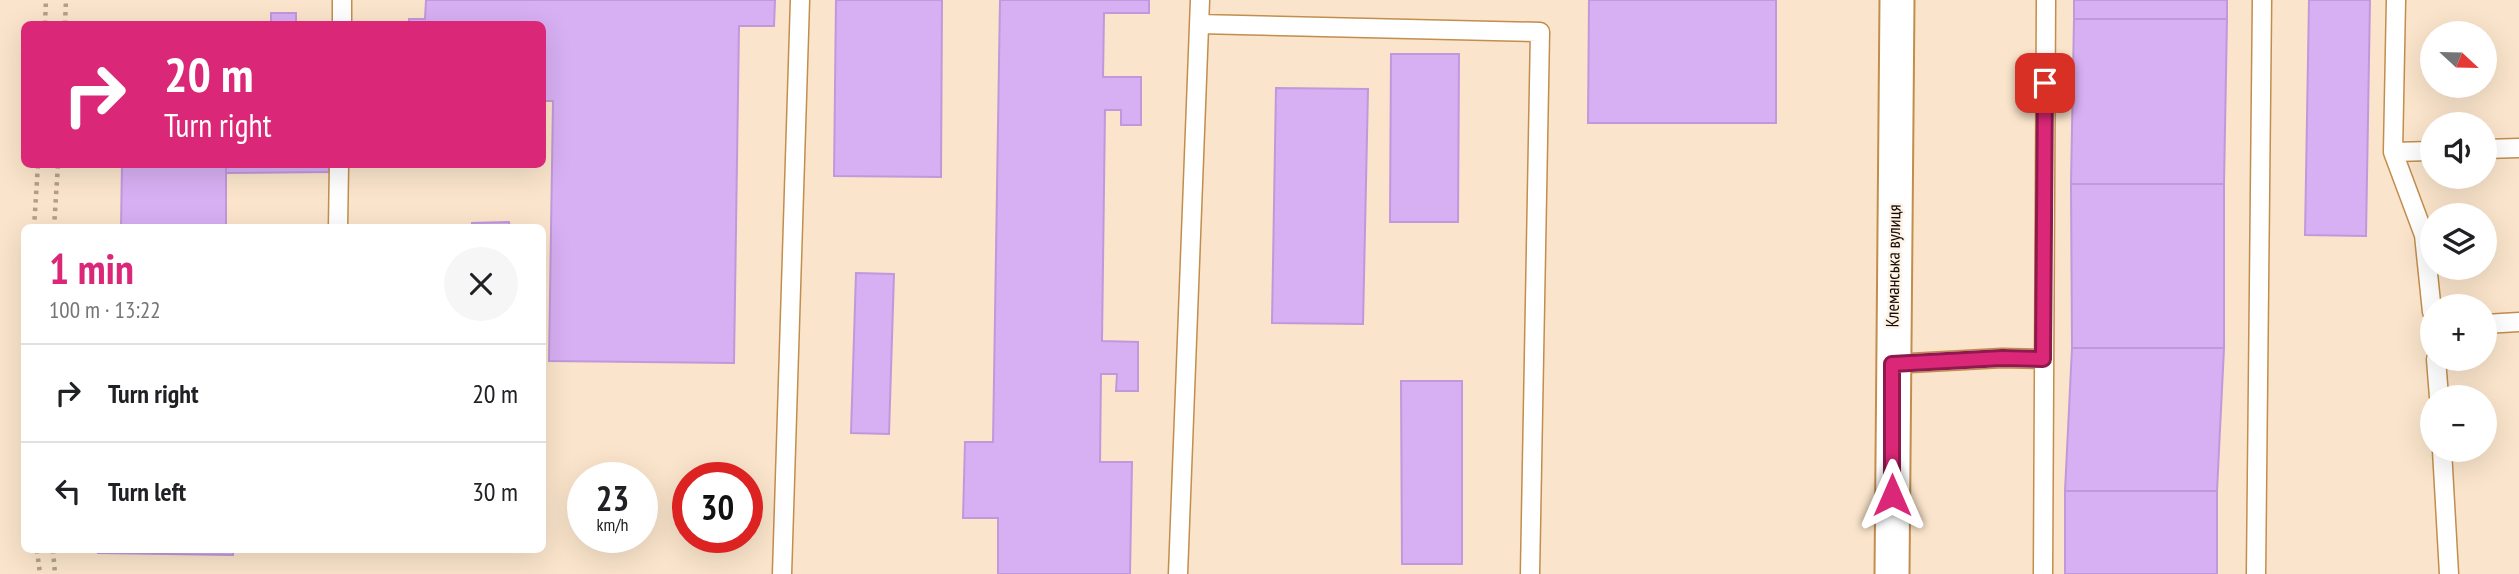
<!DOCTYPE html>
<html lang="en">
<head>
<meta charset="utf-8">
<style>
  body { margin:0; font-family:"PT Sans Narrow",sans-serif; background:#f6f6f6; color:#202124; height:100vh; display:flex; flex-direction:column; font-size:26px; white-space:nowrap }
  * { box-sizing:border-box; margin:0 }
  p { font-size:23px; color:#757577 }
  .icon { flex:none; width:38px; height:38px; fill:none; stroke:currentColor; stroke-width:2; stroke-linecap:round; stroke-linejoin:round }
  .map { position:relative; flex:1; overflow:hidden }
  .drawer { position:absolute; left:21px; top:224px; width:525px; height:329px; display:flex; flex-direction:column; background:#fff; border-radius:10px; box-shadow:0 7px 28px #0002 }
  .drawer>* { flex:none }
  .banner { position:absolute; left:21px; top:21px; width:525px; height:147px; border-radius:10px; box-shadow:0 7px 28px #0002; background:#db2777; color:#fff; overflow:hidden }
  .needle { width:46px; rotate:112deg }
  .fabs { position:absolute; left:2420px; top:21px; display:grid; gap:14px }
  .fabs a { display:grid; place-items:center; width:77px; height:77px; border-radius:50%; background:#fff; box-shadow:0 7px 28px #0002; font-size:35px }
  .speed { position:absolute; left:567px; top:462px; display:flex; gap:14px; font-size:35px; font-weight:700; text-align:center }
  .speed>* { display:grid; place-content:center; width:91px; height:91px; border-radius:50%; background:#fff; box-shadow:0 7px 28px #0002; line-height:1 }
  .speed small { font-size:18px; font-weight:400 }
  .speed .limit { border:10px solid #d22; background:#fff; color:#111 }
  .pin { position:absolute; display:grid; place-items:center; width:60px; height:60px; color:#fff; margin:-30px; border-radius:14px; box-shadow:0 4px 10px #0006 }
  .me { position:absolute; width:77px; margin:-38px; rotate:0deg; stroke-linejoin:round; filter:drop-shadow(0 0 5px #0008) }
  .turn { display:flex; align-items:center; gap:24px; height:147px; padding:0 28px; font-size:32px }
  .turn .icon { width:91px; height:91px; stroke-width:2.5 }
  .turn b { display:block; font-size:49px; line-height:60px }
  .round { display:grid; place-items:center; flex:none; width:74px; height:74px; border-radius:37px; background:#f6f6f6 }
  .overview { display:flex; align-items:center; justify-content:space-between; height:119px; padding:0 28px }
  h1 { font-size:42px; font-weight:800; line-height:52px; color:#db2777 }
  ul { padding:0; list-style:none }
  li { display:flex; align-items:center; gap:21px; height:98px; padding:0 28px; border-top:2px solid #e0e0e0 }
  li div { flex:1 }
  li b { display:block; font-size:26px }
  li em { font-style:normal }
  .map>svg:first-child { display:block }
  .building { fill:#d7aff3; stroke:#c098db; stroke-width:2 }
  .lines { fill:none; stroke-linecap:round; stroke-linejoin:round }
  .lane-casing { stroke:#c18e4d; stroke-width:21 }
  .street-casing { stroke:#c18e4d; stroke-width:37 }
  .path { stroke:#b3a08b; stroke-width:4.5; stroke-dasharray:3.5 5; stroke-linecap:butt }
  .lane { stroke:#fff; stroke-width:18 }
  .street { stroke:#fff; stroke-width:33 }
  .route-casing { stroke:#8e194d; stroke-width:18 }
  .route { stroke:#db2777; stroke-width:12 }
  .labels { text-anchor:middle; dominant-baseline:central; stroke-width:5; stroke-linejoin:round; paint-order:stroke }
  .street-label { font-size:18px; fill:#180a00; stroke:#fef3e7 }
</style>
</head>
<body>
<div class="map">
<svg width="2519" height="574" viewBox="0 0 2519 574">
  <rect width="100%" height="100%" fill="#fae4cb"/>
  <path class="building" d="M426,0H775L774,26H739L734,363L549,361L553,101H542V24H409V19H425Z
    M836,0H942L941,177L834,176Z
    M1000,0H1149V13H1104L1103,77H1141V125H1121V110H1105L1102,341L1138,342V391H1116L1117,374H1101L1100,462H1132L1130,574H998V518H963L965,442H993Z
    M1589,0H1776V123H1588Z
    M2074,0H2227V19H2074Z
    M2309,0H2370L2366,236L2305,235Z
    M271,13H296V24H271Z
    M2074,19H2227L2224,184H2071Z
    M1391,54H1459L1458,222H1390Z
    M1276,88L1368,89L1363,324L1272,323Z
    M122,164H226V228H121Z
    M226,164H329V172L226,173Z
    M2071,184H2224V348H2072Z
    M509,222L510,228H472V223Z
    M856,273L894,274L889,434L851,433Z
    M2072,348H2224L2217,491H2065Z
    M1401,381H1462V564H1402Z
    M2065,491H2217V574H2065Z
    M98,550H233V555L98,553Z"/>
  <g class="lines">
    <defs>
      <path id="lane" d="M2396,0L2393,152L2424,235L2432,312
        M342,24V0
        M1199,24L1540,32L1530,574
        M2485,149L2519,148
        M2393,152L2432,151
        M338,228L339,164
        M2485,324L2519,322
        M2436,359L2439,397
        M1892,364L2002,358L2043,359
        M2442,450L2449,574
        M782,574L800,0
        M1178,574L1200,0
        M2043,574L2046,0
        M2256,574L2262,0"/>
      <path id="street" d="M1892,574L1897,0"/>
    </defs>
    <use href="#lane" class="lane-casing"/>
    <use href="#street" class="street-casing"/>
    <path class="path" d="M45,24L46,0
      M65,24L66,0
      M34,228L38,164
      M54,228L58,164
      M24,415V435
      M37,550L40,574
      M53,550L55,574"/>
    <use href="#lane" class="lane"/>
    <use href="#street" class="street"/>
  </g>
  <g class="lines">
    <defs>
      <path id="route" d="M1892,495V364L2002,358L2043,359L2045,83"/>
    </defs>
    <use href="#route" class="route-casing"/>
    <use href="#route" class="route"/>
  </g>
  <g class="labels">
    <g class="street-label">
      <text transform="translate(1893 266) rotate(-89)">Клеманська вулиця</text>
    </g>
  </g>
</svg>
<div class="fabs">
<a><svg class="needle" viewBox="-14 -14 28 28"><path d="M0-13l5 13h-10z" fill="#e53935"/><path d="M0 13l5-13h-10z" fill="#757577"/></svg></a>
<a><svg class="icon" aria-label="sound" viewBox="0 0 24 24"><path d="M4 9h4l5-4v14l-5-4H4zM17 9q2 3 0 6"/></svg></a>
<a><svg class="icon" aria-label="layers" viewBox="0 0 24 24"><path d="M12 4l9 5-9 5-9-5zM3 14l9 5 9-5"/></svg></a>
<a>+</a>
<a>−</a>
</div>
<div class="speed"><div>23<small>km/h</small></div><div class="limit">30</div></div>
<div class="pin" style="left:2045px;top:83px;background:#d93025"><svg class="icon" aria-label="arrive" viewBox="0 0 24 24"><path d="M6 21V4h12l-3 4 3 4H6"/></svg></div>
<svg class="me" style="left:1892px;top:495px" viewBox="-20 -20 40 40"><path d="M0-17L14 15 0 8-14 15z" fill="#db2777" stroke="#fff" stroke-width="4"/></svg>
<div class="banner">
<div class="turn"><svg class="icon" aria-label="right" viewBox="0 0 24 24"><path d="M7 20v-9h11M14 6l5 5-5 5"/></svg><div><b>20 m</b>Turn right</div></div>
</div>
<section class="drawer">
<div class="overview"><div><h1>1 min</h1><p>100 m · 13:22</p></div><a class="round"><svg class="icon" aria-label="close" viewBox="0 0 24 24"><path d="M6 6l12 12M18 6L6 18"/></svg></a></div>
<ul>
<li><svg class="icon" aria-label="right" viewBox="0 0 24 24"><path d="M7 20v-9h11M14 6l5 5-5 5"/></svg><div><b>Turn right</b></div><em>20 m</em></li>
<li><svg class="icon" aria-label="left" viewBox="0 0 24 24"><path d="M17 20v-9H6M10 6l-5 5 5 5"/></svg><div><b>Turn left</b></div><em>30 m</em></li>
</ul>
</section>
</div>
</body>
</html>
